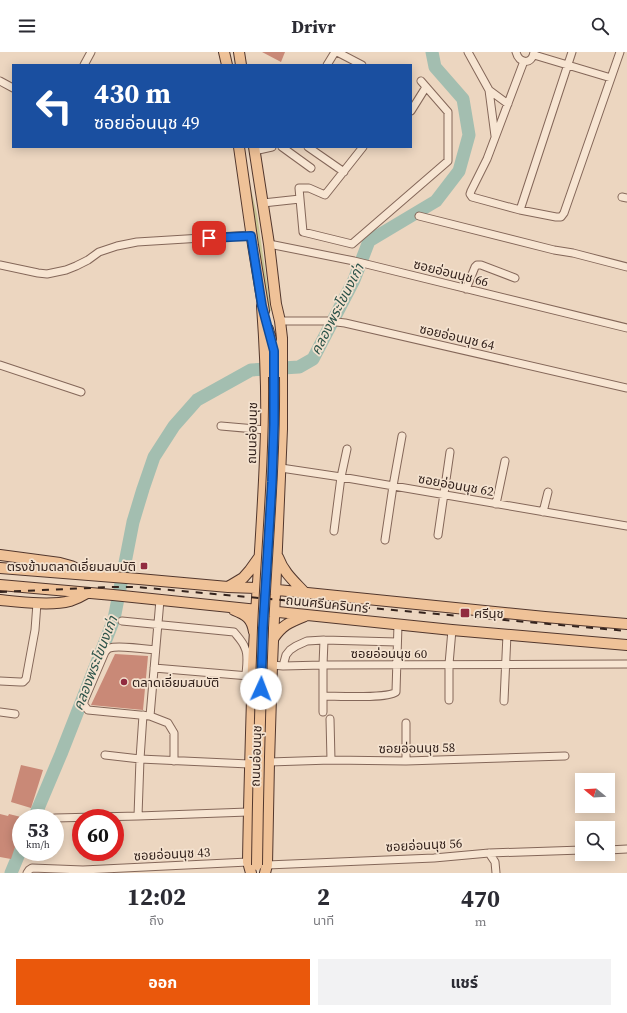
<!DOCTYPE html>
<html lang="th">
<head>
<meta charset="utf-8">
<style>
  body { margin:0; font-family:"Source Serif 4","Noto Sans Thai",serif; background:#f2f2f3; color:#2b2b33; height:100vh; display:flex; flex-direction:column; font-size:15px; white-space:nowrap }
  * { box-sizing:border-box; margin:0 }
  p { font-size:13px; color:#7c7c81 }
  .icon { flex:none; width:22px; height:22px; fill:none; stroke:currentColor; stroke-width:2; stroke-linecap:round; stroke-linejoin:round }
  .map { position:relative; height:821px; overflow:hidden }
  .side { display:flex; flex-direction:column; background:#fff; flex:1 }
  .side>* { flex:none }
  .banner { position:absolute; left:12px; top:12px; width:400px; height:84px; border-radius:0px; box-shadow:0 2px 10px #0003; background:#1a4fa0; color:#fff; overflow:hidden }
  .needle { width:26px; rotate:288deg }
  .buttons { position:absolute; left:575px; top:721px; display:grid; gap:8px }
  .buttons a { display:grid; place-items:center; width:40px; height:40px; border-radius:0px; background:#fff; box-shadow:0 2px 10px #0003; font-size:20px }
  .speed { position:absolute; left:12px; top:757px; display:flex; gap:8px; font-size:20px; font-weight:700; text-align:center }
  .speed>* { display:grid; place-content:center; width:52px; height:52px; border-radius:50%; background:#fff; box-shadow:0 2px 10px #0003; line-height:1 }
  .speed small { font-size:10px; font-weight:400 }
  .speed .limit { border:6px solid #d22; background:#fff; color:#111 }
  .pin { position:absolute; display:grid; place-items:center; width:34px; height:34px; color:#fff; margin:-17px; border-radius:8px; box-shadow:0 2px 6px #0006 }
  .me { position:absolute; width:44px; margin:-22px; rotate:2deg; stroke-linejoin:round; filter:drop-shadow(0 0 3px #0008) }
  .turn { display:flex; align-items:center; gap:14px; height:84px; padding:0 16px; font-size:18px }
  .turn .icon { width:52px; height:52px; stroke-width:2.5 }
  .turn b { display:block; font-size:28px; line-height:34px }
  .eta { display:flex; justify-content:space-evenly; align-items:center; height:68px; text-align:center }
  .eta b { font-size:24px; font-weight:700; line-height:28px }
  .primary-button { display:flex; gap:8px; margin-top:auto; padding:8px 16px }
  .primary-button a { flex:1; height:46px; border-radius:0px; background:#ea580c; color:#fff; font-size:16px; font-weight:700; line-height:46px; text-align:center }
  .primary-button a+a { background:#f2f2f3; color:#2b2b33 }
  header { display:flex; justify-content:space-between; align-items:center; height:52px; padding:0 16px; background:#fff; font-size:18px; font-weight:700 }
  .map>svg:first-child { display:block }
  .green { fill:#c9c594 }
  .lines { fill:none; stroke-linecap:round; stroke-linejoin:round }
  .river { stroke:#a3beb0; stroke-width:13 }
  .building { fill:#c98977 }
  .minor-casing { stroke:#846759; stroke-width:9 }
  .primary-casing { stroke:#52372d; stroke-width:12 }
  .minor { stroke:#f7e5d2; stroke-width:7 }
  .primary { stroke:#efc298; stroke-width:10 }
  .rail { stroke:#34231d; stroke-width:2; stroke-dasharray:7 7; stroke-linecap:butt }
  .primary-bridge-casing { stroke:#52372d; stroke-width:12; stroke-linecap:butt }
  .primary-bridge { stroke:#efc298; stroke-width:10 }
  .route-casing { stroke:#114b97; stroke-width:10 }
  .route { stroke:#1a73e8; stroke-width:7 }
  .poi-dot { fill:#912b40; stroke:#f4e2cf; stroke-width:1.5 }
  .labels { text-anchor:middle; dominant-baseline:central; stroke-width:3.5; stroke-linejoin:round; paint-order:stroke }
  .street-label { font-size:13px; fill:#34231d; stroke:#f4e2cf }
  .poi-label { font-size:13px; fill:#34231d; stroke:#f4e2cf; text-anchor:start }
  .water-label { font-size:14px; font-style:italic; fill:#2c5349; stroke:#f4e2cf }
</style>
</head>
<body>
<header><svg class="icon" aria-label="menu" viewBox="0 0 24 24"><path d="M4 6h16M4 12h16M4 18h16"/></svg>Drivr<svg class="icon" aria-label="search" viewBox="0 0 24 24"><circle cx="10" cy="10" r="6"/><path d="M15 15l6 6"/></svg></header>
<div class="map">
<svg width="627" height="821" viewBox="0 0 627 821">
  <rect width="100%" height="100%" fill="#ecd6c0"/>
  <path class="green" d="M244,95L249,129L257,162L271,259H268L252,160Z"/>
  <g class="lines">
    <path class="river" d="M34,766L61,702L114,567L133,470L143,437L154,405L174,374L197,348L251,318L299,315L313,307L354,228L369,189L436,149L459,119L469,83L463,47L435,15L432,0
      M11,821L21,797"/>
  </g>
  <path class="building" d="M262,0H285L281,10Z
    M115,602L148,604L143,658L91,653Z
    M21,713L43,718L31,756L11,750Z
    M0,762L8,764L9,762L21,765V782L17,792H16L11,807L0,805Z"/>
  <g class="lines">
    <defs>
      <path id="minor" d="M337,0L362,13
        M468,0L489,38L508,52
        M516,0C519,12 532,13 534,0
        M534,3L611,26
        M524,9L487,107L471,139L470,142L472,145L520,158L556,165H561L564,161L620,0
        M84,13L91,0
        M327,13L335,0
        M0,29L13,36
        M489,38L495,84
        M411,59L426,35
        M282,95L311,116
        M308,95L344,120
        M363,95L325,143L309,136H299L303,180L352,192L448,109V60L421,29
        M254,99L272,95
        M622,145L627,146
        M263,151L300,147
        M520,158L572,0
        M419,164L554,198L573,201L627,215
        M269,192L354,209L627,276
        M0,213L38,221L47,222L66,218L76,214L88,208L99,200L117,194L137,190L251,183
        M466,237L475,215L477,213H481L515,226
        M280,269H328L345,271L627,336
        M0,313L81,340
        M221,374L266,378
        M281,416L341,425L627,474
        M496,452L505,409
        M543,460L548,440
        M334,479L341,425L347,397
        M438,483L450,400
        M385,488L393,434L402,384
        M122,569L234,580C238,585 243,590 245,596C249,604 246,616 246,624
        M155,598C146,597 117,593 110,596C107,597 107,598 105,600L84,649V653L88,658L150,664L168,671L174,681V709
        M272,613L283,614L323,613L627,612
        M283,614L286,603L290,598L296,594L307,589L324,588L397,590
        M154,616L249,624
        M0,629L20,630H23L26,627L35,578L37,551
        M323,644C338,644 386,647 396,640L398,572
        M449,648V612L452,578
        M504,649L507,582
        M0,660L15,662
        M323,660V613L324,588
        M150,664L160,548
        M330,667L331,708
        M105,703L140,707L249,712
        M406,709V671
        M269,710L331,708L406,709L565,704
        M29,764L32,766
        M138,764L140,707L143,663
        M55,766L138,764L248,760
        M608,798L627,797
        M489,801L495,810L496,821
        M267,813L434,806L489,801L582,798
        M27,821L29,818L32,816L83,818L248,810"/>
      <path id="primary" d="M224,0L227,13
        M239,0L241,13
        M239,95L253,193L264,259
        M254,95L269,192L276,252L280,269L282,286V377L272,613L269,710L267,813L265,821
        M268,277L274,299
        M274,293V325
        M0,503L60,511L71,514L84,520
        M278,505C284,521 294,529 305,541
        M0,516L139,527L228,535L258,536L545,565L627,572
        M0,533L113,543L452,578L627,593
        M228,535L243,526L250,518L260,504
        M0,548C20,550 51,554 70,549C76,547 82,544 87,541
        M234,558C246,563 252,566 254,580
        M273,587C282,573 290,570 305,564
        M251,821L248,810C249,745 251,679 253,614C257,535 264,456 266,378C267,336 265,295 262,254"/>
    </defs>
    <use href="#minor" class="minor-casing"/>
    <use href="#primary" class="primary-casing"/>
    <use href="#minor" class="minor"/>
    <use href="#primary" class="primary"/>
    <path class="rail" d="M0,540L111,535H136L627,579"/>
    <defs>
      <path id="primary-bridge" d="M257,813C258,734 260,655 263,576C267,492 275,409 274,325"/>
    </defs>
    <use href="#primary-bridge" class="primary-bridge-casing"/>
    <use href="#primary-bridge" class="primary-bridge"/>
  </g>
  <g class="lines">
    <defs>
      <path id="route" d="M209,186L251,184L262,254L274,299V372L272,430L263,576L261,637"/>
    </defs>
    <use href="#route" class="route-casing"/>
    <use href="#route" class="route"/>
  </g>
  <g class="poi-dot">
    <rect x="140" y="510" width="8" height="8" rx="2"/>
    <rect x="460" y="556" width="10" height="10" rx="2"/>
    <circle cx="124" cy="630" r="4"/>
  </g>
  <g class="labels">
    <g class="street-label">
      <text transform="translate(451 221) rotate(14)">ซอยอ่อนนุช 66</text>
      <text transform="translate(457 285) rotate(13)">ซอยอ่อนนุช 64</text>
      <text transform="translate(252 381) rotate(-89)">ถนนอ่อนนุช</text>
      <text transform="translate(456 433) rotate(10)">ซอยอ่อนนุช 62</text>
      <text transform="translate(327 552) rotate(6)">ถนนศรีนครินทร์</text>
      <text x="389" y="601">ซอยอ่อนนุช 60</text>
      <text transform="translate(417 696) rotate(-1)">ซอยอ่อนนุช 58</text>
      <text transform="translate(256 704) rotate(-88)">ถนนอ่อนนุช</text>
      <text transform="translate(424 793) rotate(-3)">ซอยอ่อนนุช 56</text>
      <text transform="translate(172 802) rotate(-3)">ซอยอ่อนนุช 43</text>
    </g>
    <g class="poi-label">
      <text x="136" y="514" text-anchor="end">ตรงข้ามตลาดเอี่ยมสมบัติ</text>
      <text x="474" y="561">ศรีนุช</text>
      <text x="132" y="630">ตลาดเอี่ยมสมบัติ</text>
    </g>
    <g class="water-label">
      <text transform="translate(337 257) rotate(-63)">คลองพระโขนงเก่า</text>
      <text transform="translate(95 611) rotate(-69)">คลองพระโขนงเก่า</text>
    </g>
  </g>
</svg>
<div class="buttons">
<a><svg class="needle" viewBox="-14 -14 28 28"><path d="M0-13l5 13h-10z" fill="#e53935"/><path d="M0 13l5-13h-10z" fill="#7c7c81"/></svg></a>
<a><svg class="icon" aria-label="search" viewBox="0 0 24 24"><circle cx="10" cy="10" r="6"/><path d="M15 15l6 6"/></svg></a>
</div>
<div class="speed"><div>53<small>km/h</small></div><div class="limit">60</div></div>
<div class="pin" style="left:209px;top:186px;background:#d93025"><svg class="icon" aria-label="arrive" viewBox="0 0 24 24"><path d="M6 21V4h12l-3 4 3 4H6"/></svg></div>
<svg class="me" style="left:261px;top:637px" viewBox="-20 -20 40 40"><circle r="19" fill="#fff"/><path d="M0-13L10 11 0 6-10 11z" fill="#1a73e8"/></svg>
<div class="banner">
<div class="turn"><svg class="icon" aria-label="left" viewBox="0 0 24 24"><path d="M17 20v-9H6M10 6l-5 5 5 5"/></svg><div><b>430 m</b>ซอยอ่อนนุช 49</div></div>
</div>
</div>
<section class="side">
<div class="eta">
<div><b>12:02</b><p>ถึง</p></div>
<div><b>2</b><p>นาที</p></div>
<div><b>470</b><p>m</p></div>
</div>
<div class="primary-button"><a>ออก</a><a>แชร์</a></div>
</section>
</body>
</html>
